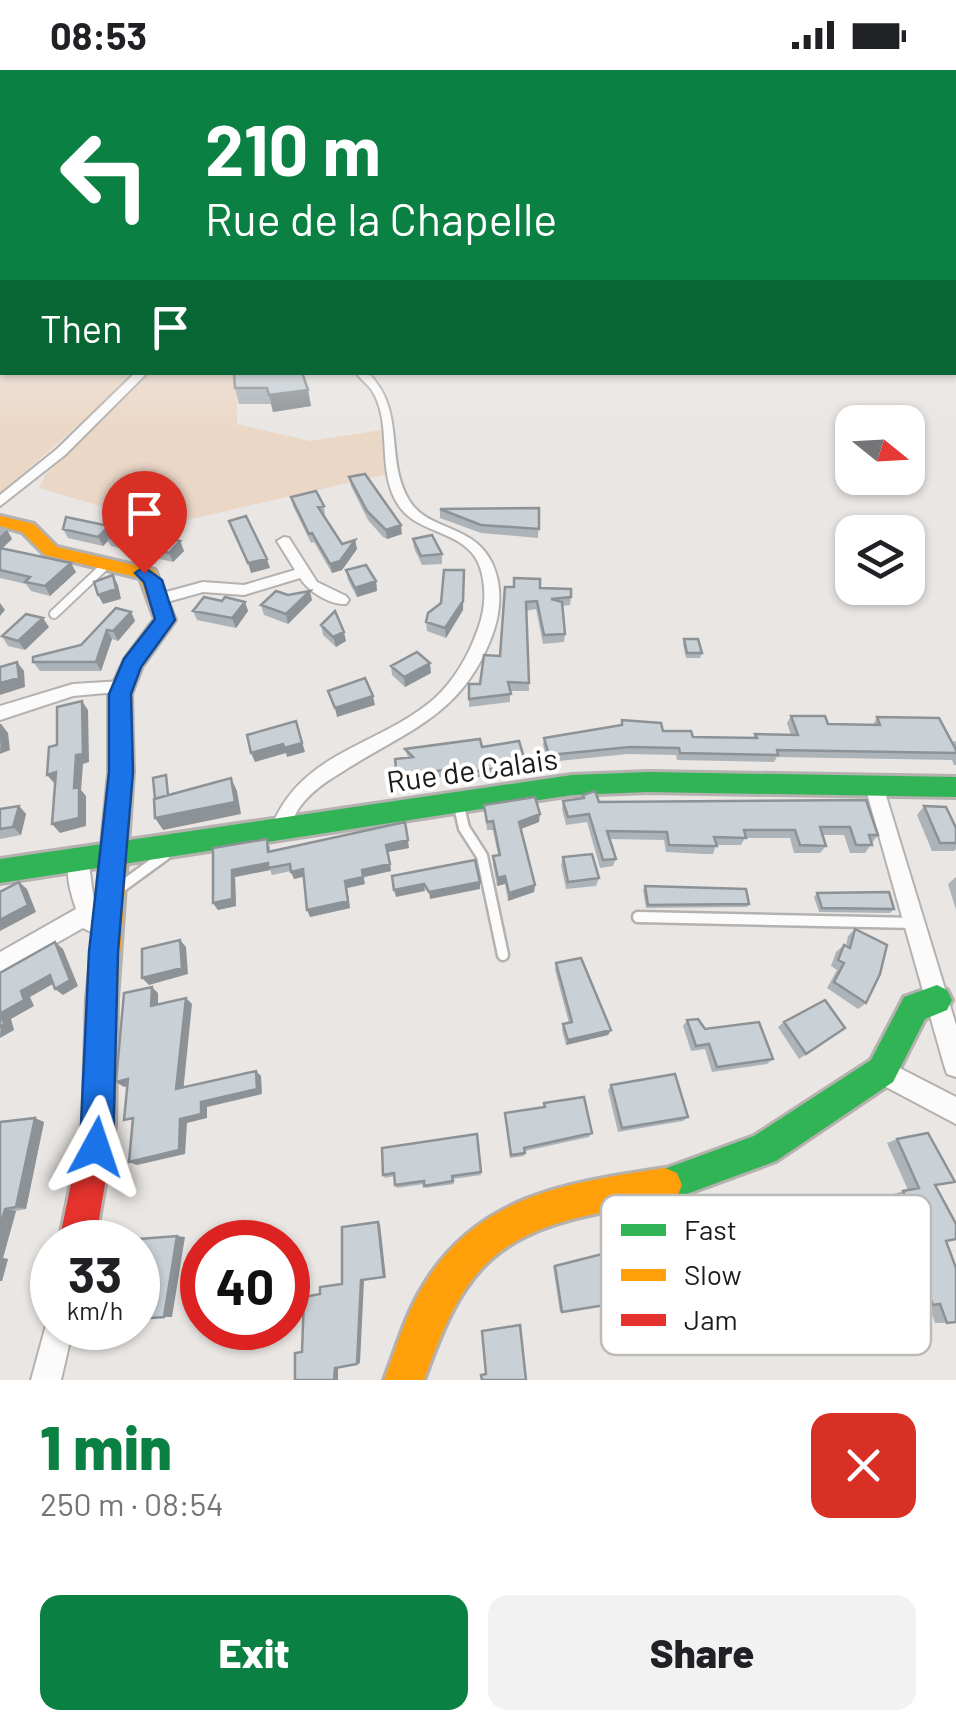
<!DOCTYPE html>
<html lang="en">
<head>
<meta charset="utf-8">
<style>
  body { margin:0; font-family:Barlow,sans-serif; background:#f2f2f2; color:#202124; height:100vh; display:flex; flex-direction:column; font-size:38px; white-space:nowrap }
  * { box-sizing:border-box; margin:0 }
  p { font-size:32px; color:#757577 }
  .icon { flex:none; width:55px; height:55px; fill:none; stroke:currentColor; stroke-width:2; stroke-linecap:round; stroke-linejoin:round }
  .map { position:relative; height:1310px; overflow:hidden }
  .panel { display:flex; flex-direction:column; background:#fff; flex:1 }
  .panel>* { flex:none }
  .banner { position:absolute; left:0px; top:0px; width:958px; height:305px; box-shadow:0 2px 8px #0004; background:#0b8043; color:#fff; overflow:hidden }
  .needle { width:65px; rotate:108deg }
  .tools { position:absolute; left:835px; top:335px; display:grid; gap:20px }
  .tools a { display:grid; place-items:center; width:90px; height:90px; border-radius:20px; background:#fff; box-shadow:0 2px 8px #0004; font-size:50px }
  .speed { position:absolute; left:30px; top:1150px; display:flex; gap:20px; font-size:50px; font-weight:700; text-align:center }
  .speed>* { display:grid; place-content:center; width:130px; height:130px; border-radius:50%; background:#fff; box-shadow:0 2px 8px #0004; line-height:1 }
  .speed small { font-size:25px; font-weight:400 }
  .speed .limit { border:15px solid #d22; background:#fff; color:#111 }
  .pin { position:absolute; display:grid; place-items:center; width:85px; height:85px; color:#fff; margin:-102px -42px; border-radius:50% 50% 50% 0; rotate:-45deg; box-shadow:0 0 10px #0007 }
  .pin .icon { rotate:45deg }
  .me { position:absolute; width:110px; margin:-55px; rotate:5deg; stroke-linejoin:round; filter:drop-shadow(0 0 8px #0008) }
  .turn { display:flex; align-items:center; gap:35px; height:210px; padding:0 40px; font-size:45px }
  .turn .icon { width:130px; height:130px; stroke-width:2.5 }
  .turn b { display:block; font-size:70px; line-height:85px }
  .then { display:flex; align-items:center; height:95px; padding:0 40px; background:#0003; gap:20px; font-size:38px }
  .round { display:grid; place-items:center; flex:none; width:105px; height:105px; border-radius:20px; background:#f2f2f2 }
  .head { display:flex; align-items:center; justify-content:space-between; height:170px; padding:0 40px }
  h1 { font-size:60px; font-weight:800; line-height:75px; color:#0b8043 }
  .primary-button { display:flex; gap:20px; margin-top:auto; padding:20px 40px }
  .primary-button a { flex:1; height:115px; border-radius:20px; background:#0b8043; color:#fff; font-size:40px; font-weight:800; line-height:115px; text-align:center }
  .primary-button a+a { background:#f2f2f2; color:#202124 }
  .status { display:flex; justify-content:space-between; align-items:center; height:70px; padding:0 50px; background:#fff; direction:ltr }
  .status svg { height:28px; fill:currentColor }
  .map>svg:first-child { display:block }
  .green { fill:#ebd7c6 }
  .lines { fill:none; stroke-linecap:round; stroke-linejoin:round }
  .stream { stroke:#eac4a5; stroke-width:2.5 }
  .lane-far1-casing { stroke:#b4b1af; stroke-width:12 }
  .lane-casing { stroke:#b4b1af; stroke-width:15 }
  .street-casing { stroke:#b4b1af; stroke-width:4 }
  .fast-casing { stroke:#b4b1af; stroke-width:6 }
  .slow-casing { stroke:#b4b1af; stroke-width:6 }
  .jam-casing { stroke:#b4b1af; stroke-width:6 }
  .lane-far1 { stroke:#fcfbfb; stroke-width:8 }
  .lane { stroke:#fcfbfb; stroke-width:10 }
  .street { fill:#fcfbfb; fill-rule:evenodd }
  .fast { fill:#30b455; fill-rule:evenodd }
  .slow { fill:#ff9f0a; fill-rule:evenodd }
  .jam { fill:#e5322d; fill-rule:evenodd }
  .wall { fill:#adb4b9 }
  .shaded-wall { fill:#8d9296 }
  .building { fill:#c9d1d7; stroke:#8d9296; stroke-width:2.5 }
  .route { fill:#1a73e8; stroke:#114b97; stroke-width:2.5 }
  .labels { text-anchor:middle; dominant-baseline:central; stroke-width:8; stroke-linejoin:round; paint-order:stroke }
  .street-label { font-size:30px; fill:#1d1b19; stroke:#fff }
  .key { fill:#fff; stroke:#bbbbba; stroke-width:2.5 }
  .key-label { font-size:28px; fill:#1d1b19 }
</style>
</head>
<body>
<div class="status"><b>08:53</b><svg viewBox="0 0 49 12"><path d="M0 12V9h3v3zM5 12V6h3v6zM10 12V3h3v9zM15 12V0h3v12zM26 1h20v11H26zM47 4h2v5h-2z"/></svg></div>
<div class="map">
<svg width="956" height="1310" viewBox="0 0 956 1310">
  <rect width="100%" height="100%" fill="#e9e6e3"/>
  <path class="green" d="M0,252L2,302L137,303L0,424Z
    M150,302L237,303V354L310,371L381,360L387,404L165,455L39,418L46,404Z"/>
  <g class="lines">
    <path class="stream" d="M955,199L956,195"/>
    <defs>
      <path id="lane-far1" d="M54,544L107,494"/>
      <path id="lane" d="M458,732L464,758L482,786L503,885
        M117,820L165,785
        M638,847L915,853"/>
      <path id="street" d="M136,302H148L65,385L0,436V425L57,379Z
        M355,302H367C407,340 384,388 409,430C428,462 473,453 492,493C502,514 501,539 494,560C465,645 409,659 342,702C325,712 306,725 296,743C293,749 291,757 288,764L281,766L274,764L271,758C301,681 378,677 434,629C454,611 469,585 478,559C486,538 487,513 478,492C462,460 418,464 399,436C375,401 394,353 371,319C366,313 360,308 355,302Z
        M284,467L289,468L317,512L346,526L349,530L346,534C330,535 309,522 300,508L244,525L203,522L160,534L153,529L155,525L203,512L244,515L295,500L277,471Z
        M122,611L130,617L128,621L73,626L0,650V636L73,614Z
        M874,708L881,711L883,716L956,955V1007L947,1004L944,995L865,716L867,711Z
        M78,780L85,783C92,798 90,816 95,832L110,828L117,831L121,838L117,845L101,850L99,859L91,862L83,858L0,905V882L76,839C70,821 64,801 71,783Z
        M882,989L956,1027V1054L873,1010L870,1001L873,992Z
        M52,1246V1258H73L61,1310H31L48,1248Z"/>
      <path id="fast" d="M648,702L956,707V727L648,722L572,725L0,813V789L572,705Z
        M937,915L947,920L952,930L947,940L925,949L893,1012L776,1091L665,1132L653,1127L648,1115L653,1103L754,1066L871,990L904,927Z"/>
      <path id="slow" d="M0,446L34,454L57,477L155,500L175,550L142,596L131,624L133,703L117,929L112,939L102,944L92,939L87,929L109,703V624L125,589L155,549L140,508L45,485L22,462L0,456Z
        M665,1098L677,1103L682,1115L677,1127C651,1138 622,1139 594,1144C486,1166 459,1212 424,1310H384C396,1279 405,1246 422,1218C476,1125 567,1113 665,1098Z"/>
      <path id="jam" d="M955,235H956V243H955Z
        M102,914L112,919L117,929L115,1056L95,1172H59L83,1056L87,929L92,919Z"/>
    </defs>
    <use href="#lane-far1" class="lane-far1-casing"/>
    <use href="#lane" class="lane-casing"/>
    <use href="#street" class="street-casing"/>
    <use href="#fast" class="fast-casing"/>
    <use href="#slow" class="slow-casing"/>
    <use href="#jam" class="jam-casing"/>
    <use href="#lane-far1" class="lane-far1"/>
    <use href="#lane" class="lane"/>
    <use href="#street" class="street"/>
    <use href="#fast" class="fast"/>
    <use href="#slow" class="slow"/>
    <use href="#jam" class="jam"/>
  </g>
  <path class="wall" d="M243,302L308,320L311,336L273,342L271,334H239L235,318Z
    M349,407L402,464L387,469L383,467L368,450L351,416Z
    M291,427L324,436L325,445H324L342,474L355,470L357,479L342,500L332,503L314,472L311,473L293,436Z
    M539,438L538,468L481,463L440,448V439Z
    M109,456L112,462L143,470L132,481L111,476L108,471L103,476L68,468L63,459Z
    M0,459L7,460L12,469L2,479L76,502L50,526L31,521L26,514L0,508Z
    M413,469L442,484V494L422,495L414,478Z
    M180,471L184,481L173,492L151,487L147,478Z
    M346,500L376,511L377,521L357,527L348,510Z
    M514,517L540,518L571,527L570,535L562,536L565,564L564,572L543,574L536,539L526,541L529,621H510V632L469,637V614H480L500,586Z
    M288,525L312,530L288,554L264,545L261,535Z
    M222,531L245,532L248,541L236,558L197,550L193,541Z
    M463,540L446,568L427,561L426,552Z
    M131,542L135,551L118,571L112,569L101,601H40L33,592L81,575Z
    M321,555L346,571L336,577L323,565Z
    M49,557L25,580L8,576L2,566Z
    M684,569L702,583L700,588H686L683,574Z
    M391,596L431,603L405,617L392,605Z
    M791,646L828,654L873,655L877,647L952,672L956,671V695H954L952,690L777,687L774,692L677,690L676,685L628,684L548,692L543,675L544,668L621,655L622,650L693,667L753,668L755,664L791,665L787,653Z
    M482,677L526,694L525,701L465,709L464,704L398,713L395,689L408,687L405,679Z
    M583,725L599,732L866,730L878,765L865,783H850L844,765H823L826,776L820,783H794L790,768H745L741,775H716L713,784H704L666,782L664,770L610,769L616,789L613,796L600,798L587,752L566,755L562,739L563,731L582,728Z
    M484,735L539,752L521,759L535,815L534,822L508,831L505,814L497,816L493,794V786L498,785L493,760H487Z
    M19,736L26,744L21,765L0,769V739Z
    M924,736L956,758V779L954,781H932L917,745Z
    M270,776V781L409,778L388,782L391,801L364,807L365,814L347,818L350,838L310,847L304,806L294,809L291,801L272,805L270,800L235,807L236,836L218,840L213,833V778Z
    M563,787L599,808L596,816L566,819L561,795Z
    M956,807V840L948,814Z
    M645,816L749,834L747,837L646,838L643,820Z
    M817,823L894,839L890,843L819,842L814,827Z
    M855,859L866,933L858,939L827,918L837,900L831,896L836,882L844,875L846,876L848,866Z
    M556,893L611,960L608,965L566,975L562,960L563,954L569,953L555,900Z
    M687,950L705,959L773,989L767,994L712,1002L705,979L691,981L683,956Z
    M784,952L845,958L799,989L778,957Z
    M611,1015L688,1047L683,1051L618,1062L608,1020Z
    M544,1033L592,1063L589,1067L525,1081L524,1086L510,1088L505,1043L543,1037Z
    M0,1052H44L26,1139L16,1141L3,1188L8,1189L2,1211H0Z
    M477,1064L481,1105L453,1109L454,1114L425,1118L424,1114L397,1118L395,1115V1106L385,1108L383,1105Z
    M897,1069L955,1112L935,1116L946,1171L947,1253H935L929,1235H921L898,1179L915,1176L893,1124L908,1120L887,1073Z
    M769,1142L787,1194L779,1195L762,1144Z
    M740,1165L695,1234H690L687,1218L681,1219L671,1177L691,1174L690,1169L694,1168Z
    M614,1181L562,1242H560L553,1196Z
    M731,1250H735L750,1272L731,1267Z"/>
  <path class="shaded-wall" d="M308,320L311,336L273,342L269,325Z
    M401,455L402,464L387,469L386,460Z
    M109,456L114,465L106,467L108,471L103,476L98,467Z
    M7,460L12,469L0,480V466Z
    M139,460L143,470L132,481L128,472Z
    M355,470L357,479L342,500L332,503L330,494Z
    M180,471L184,481L173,492L169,483Z
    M267,489L270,498L251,503L248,493Z
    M71,493L76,502L50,526L45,516Z
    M464,500L463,540L446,568L445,558Z
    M113,505L118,515L121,529L103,534L98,525Z
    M376,511L377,521L357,527L355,518Z
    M310,521L312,530L288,554L286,544Z
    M245,532L248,541L236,558L232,548Z
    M0,533L5,540L0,546Z
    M131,542L135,551L118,571L113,561Z
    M43,548L49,557L25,580L18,571Z
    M107,560L112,569L101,601L96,592Z
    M344,562L346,571L336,577L333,567Z
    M17,592L24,601L25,617L0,625V613Z
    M430,593L431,603L405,617L404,607Z
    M373,626L375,635L337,647L335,638Z
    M82,631L88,640L89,692L83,694L81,720L86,726V756L60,763L52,754L74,718Z
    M296,651L305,682L287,687L286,683L255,692L251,683Z
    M1,654L8,663L10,680L0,684Z
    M56,702L63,711L54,713L47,705Z
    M231,708L237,721L241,744L163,760L155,748Z
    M19,736L26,744L21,765L13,757Z
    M540,744L539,752L518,760L519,752Z
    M408,770L409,778L388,782L386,775Z
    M268,793L270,800L235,807L236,836L218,840L213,833L232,800Z
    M390,794L391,801L364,807L362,800Z
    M303,799L306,806L294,809L291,802Z
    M505,806V814L497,816L498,808Z
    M363,807L365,814L347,818L350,838L310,847L307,840L345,811Z
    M19,812L27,819L36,842L0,861V850Z
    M480,812V819L430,829L429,822Z
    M424,814L425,821L396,827L394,820Z
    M535,815L534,822L508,831L509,823Z
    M180,870L186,877L188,904L149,915L142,908Z
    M55,872L63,879L78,916L63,925L55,919Z
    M50,905L58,911L30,927L34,936L11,949L14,960L0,968L1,943L21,921Z
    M152,917L158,923V942L151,936Z
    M186,928L192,934L183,1023L176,1019Z
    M611,960L608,965L566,975L568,970Z
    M256,1001L261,1006L262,1024L207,1037V1048L187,1053L185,1084L137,1095L129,1092L201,1032Z
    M128,1009L135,1014L124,1017L116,1012Z
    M35,1048L44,1052L26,1139L16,1137Z
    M5,1139L16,1141L3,1188L8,1189L2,1211H0V1157Z
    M378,1152L380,1154L386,1208L384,1207Z
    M177,1166L185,1167L172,1247H164Z
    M361,1210L364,1211L360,1293L357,1294Z
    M338,1296V1310H334L335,1298Z"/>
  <path class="building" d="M243,302H302L308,320L269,325L267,318H235L234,303Z
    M365,404L401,455L386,460L367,441L349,407Z
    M316,421L324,436L318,437L342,474L355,470L340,491L330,494L312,463L309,464L291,427Z
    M539,438V459L481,455L440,439Z
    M246,446L267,489L248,493L229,451Z
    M66,447L109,456L98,467L63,459Z
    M118,456L139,460L128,472L106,467Z
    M432,465L442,484L421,486L413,469Z
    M158,466L180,471L169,483L147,478Z
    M0,478L71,493L45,516L25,512L30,507L0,500Z
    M366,495L376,511L355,518L346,500Z
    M444,500H464L463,531L445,558L426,552L428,543L441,533Z
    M113,505L116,519L98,525L94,512Z
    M514,508L540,509V518L571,519V527L551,529L562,532L565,564L544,565L537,531L526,532L529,613L508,612L511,624L469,629V614H480L484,585L500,586L505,517H514Z
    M276,521L288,525L310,521L286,544L261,535Z
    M204,527L222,531L225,527L245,532L232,548L193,541Z
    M116,538L131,542L113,561L107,560L96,592H33V587L81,575Z
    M335,541L344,562L333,567L321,555Z
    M26,544L43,548L18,571L2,566Z
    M684,569H698L702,583H687Z
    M417,582L430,593L404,607L391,596Z
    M17,592L19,608L0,613V597Z
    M365,608L373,626L335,638L328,621Z
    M82,631L83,684L76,685L74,718L79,717V748L52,754L56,702L47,705L49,677L57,675V637Z
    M791,646H825L828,654L880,655L877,647L939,648L956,680V683L777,680L778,685L680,683L679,678L630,677L549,685L544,668L622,655V650L661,653L663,661H691L693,667L757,668L755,664L798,665Z
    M296,651L302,673L284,678L283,674L251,683L247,665Z
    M0,654L3,671L0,672Z
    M480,669L482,677L519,671L526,694L465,703L464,697L397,707L395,689L413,687L405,679Z
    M166,705L168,725L155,729L153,708Z
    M231,708L235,732L155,748L154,729Z
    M595,721L599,732L866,730L878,765H869L872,775H856L850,757H820L826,776L800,775L795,760H744L746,768L714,767L717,776H708L669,775L667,762L607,761L616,789L603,790L589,744L568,747L563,731L584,728L583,725Z
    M535,727L540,744L519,752L535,815L509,823L505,806L498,808L493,786L500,785L493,751L487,752L484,735Z
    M19,736L13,757L0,759V739Z
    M924,736L946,737L956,758V773H940Z
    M405,752L408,770L386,775L390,794L362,800L363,807L345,811L348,831L307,840L303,799L291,802L290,794L268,798V793L232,800V829L213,833V778L267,769L268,782Z
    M592,784L599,808L568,812L563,787Z
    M475,790L480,812L429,822L424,814L394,820L392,806Z
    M19,812L28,835L0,850V822Z
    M645,816L746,819L749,834L648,835Z
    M889,822L894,839L822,838L817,823Z
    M855,859L887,875L880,904L866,933L834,912L844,893L838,890L844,875L850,878Z
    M180,870L182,898L142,908V879Z
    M55,872L70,910L55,919L50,905L21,921L24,930L1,943L4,954L0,957V903Z
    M581,888L611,960L568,970L563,954L572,952L556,893Z
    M152,917L151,936L186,928L176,1019L256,1001L257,1019L201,1032V1044L180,1049L179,1080L129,1092L133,1048L124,1050L128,1009L116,1012L124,923Z
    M825,930L845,958L806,984L784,952Z
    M698,949L705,959L759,952L773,989L717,997L709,974L696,976L687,950Z
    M675,1004L688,1047L622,1058L611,1015Z
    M584,1027L592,1063L524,1078L525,1083L511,1085L505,1043L545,1037L544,1033Z
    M35,1048L16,1137L5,1139L0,1157V1052Z
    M928,1063L955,1112L935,1115L956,1154V1169L946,1171L956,1198V1252L947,1253L940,1234L933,1235L909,1178L926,1174L903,1121L919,1118L897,1069Z
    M477,1064L481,1102L452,1106L453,1111L424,1116V1111L395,1115L394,1103L383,1105L382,1078Z
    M378,1152L384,1207L361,1210L357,1294L335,1298L334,1310H295V1283L302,1282L304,1227L320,1224V1217L342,1214V1157Z
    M177,1166L164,1247L138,1249V1177L139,1169Z
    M614,1181L615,1186L644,1181L654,1227L562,1242L555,1196Z
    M520,1255L526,1310H482L481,1305L486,1304L482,1261Z"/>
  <linearGradient id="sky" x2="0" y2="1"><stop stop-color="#a9bacd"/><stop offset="0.49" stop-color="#f5f4f2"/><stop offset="1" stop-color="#f5f4f2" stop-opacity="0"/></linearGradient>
  <rect width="956" height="362" fill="url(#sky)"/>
  <path class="route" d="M144,497L162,510L175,550L141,597L131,624L133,702L118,882L113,1077L108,1089L96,1094L85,1089L80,1077L89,882L109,702V624L124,589L155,549L144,512L135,503Z"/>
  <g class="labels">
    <g class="street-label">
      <text transform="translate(472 699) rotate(-8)">Rue de Calais</text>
    </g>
  </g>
  <rect x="601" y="1125" width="330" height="160" rx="15" class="key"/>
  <rect x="621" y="1154" width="45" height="12" fill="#30b455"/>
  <rect x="621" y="1199" width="45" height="12" fill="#ff9f0a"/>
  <rect x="621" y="1244" width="45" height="12" fill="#e5322d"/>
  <g class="key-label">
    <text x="684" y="1170">Fast</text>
    <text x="684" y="1215">Slow</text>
    <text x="684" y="1260">Jam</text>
  </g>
</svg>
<div class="tools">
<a><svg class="needle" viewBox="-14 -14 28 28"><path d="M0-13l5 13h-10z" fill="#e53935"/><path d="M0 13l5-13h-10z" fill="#757577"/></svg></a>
<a><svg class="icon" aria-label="layers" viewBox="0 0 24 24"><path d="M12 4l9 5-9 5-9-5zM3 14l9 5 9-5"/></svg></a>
</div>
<div class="speed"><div>33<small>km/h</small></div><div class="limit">40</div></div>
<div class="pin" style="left:144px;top:503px;background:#d93025"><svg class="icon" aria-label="arrive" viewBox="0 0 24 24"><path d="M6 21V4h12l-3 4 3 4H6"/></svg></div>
<svg class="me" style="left:96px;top:1077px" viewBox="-20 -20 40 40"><path d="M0-17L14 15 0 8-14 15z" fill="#1a73e8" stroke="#fff" stroke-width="4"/></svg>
<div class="banner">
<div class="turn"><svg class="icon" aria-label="left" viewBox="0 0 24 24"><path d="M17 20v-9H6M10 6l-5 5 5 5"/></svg><div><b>210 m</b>Rue de la Chapelle</div></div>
<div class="then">Then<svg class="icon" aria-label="arrive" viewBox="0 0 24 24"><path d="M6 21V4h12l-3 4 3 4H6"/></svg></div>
</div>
</div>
<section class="panel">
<div class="head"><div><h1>1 min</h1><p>250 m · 08:54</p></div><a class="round" style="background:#d93025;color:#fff"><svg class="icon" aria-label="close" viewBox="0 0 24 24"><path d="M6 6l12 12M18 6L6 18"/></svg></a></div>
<div class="primary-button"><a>Exit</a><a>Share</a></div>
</section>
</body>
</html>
